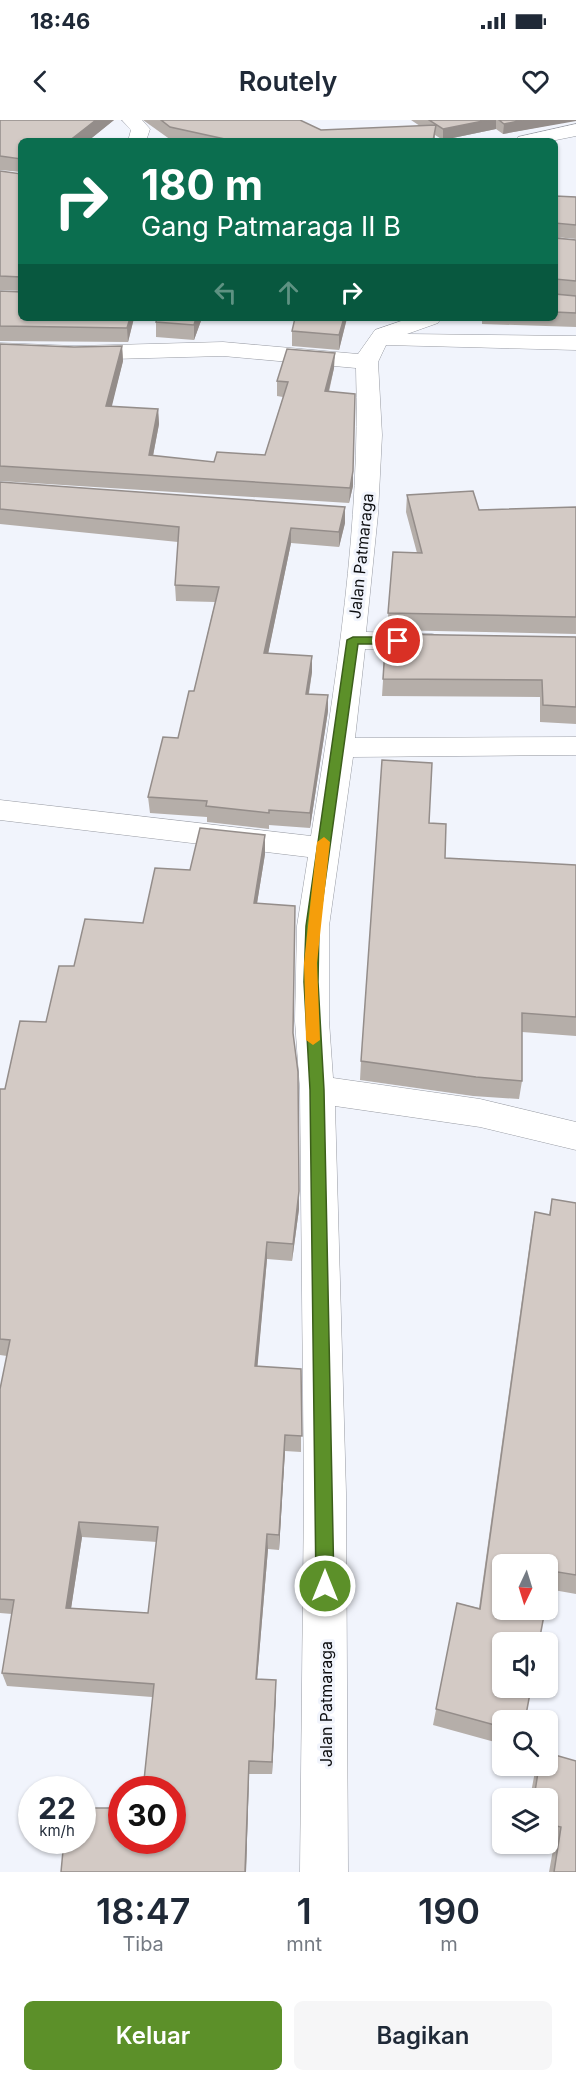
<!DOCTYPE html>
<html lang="id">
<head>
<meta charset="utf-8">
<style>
  body { margin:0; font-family:Inter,sans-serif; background:#f6f6f7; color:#1f2937; height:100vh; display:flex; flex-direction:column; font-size:22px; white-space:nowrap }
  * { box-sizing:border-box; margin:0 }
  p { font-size:20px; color:#747a83 }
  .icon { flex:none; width:33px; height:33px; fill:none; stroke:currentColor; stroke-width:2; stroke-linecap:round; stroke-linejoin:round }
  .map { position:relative; height:1752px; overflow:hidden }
  .panel { display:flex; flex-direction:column; background:#fff; flex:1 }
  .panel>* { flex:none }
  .hud { position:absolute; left:18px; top:18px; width:540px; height:183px; border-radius:9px; box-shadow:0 2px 4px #0004; background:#0b6e4f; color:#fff; overflow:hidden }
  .needle { width:39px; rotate:184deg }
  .buttons { position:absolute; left:492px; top:1434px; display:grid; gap:12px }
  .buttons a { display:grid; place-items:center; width:66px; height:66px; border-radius:9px; background:#fff; box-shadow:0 2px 4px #0004; font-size:30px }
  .speed { position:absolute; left:18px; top:1656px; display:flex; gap:12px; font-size:30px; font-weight:700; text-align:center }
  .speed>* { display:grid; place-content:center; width:78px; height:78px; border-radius:50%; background:#fff; box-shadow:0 2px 4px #0004; line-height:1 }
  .speed small { font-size:15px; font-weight:400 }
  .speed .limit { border:9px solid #d22; background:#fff; color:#111 }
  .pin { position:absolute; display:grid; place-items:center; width:51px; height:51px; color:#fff; margin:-26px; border:3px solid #fff; border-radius:50%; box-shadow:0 2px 6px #0007 }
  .me { position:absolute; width:66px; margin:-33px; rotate:0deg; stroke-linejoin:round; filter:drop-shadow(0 0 4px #0008) }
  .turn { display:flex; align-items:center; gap:21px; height:126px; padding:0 24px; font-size:27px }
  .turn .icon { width:78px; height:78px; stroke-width:2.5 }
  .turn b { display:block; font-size:42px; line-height:51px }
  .lanes { display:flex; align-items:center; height:57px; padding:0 24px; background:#0003; justify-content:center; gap:30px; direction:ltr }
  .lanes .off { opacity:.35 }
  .eta { display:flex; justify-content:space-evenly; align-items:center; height:102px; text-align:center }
  .eta b { font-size:36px; font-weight:600; line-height:42px }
  .button { display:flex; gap:12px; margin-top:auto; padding:12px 24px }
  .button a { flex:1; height:69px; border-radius:9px; background:#5c9029; color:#fff; font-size:24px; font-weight:600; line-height:69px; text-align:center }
  .button a+a { background:#f6f6f7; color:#1f2937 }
  .status { display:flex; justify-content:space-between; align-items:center; height:42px; padding:0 30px; background:#fff; direction:ltr }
  .status svg { height:16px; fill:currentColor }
  header { display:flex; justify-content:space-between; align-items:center; height:78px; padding:0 24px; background:#fff; font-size:27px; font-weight:600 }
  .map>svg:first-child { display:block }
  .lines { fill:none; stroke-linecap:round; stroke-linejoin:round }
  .minor-casing { stroke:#989ba3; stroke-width:1 }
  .minor { fill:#fff; fill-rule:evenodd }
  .wall { fill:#b5aea9; fill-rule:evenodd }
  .shaded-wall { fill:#948d8a }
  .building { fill:#d3cac5; stroke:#948d8a; stroke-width:1.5; fill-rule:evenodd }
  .route { fill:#5c9029; stroke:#3c5e1b; stroke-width:1.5 }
  .slow { fill:#f59e0b }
  .labels { text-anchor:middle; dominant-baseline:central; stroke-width:6; stroke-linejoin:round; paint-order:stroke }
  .street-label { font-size:16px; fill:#0c0d0f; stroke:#f1f4fc }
</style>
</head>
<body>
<div class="status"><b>18:46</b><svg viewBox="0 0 49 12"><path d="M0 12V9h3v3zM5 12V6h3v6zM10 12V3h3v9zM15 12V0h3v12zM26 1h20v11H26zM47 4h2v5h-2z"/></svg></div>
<header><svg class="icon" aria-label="back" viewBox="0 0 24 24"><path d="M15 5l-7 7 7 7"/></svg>Routely<svg class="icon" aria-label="heart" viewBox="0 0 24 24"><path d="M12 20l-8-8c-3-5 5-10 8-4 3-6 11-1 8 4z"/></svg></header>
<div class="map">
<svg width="576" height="1752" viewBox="0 0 576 1752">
  <rect width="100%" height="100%" fill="#f1f4fc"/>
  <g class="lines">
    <defs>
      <path id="minor" d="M122,0H142L150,9L146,21H128L131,10Z
        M576,4V16L551,21H516L518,17Z
        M410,198H441L438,203L407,214L576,216V230L386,225L378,242L382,315L378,394L366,512L432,514L442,516L446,522L442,528L432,530L365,529L355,618L576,617V635L353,637L329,806V901L333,958L480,979L576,1002V1030L480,1007L335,986L346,1373L348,1752H300L304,1373L300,970L295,901L297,806L308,737L0,700V680L311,716C336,562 361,404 356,248L223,236L76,240L0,237V223L76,226L223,222L358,234L375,210Z"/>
    </defs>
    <use href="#minor" class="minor-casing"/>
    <use href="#minor" class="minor"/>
  </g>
  <path class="wall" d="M0,0H114L88,21H21V198H134L128,222L0,221V171H21L0,170V51L21,54V52L0,50Z
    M143,0H300L321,10L420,6L411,0H576L503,14L496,9L443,20L435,15V21H174L171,20Z
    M555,76L576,77V119L555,117L576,120V207L482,204V198H555Z
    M202,198L194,220L156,217V202Z
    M295,198H347L339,230L292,226V211Z
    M356,198H375L374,200Z
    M0,224L74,227L122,226L123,241L111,287L158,289L159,304L153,336L214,342L265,335L283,277L277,276V261L334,248L329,272L353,366L349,383L0,361V362Z
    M0,362L345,387V403L339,427L291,423L268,533L312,552L309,574L328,591L310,708L269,705V709L207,702V697L150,693L148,677L178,618L194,571L215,482L176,481L175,465L178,422L0,404Z
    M407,375L479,390L576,387V514L387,510L393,432L417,433L406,392Z
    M386,514L576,517V604L540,602V577L382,576Z
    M429,703L445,738L576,745V916L522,912V961L519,979L473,976L360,960L361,941Z
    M265,715V734L257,783L293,915L299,1089L292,1141L267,1139L257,1247L301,1249V1332L285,1331L279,1430L268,1429L257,1559L276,1573L272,1654H249L246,1752H61L172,1720L152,1577L7,1566L2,1553L12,1494L0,1493V1269L7,1236L0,1235V969H5L46,902L74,846L143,803L190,750ZM82,1417L157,1422L148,1493L71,1488Z
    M552,1079L576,1083V1474L548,1469L502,1600V1624L433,1605L457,1483L479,1488L531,1114L535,1092L549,1095Z
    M536,1646H548L576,1752H549L554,1724L548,1722V1678H530Z"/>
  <path class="shaded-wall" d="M96,0H114L88,21H69Z
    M488,0H496V9L443,20V9Z
    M523,0H576V1L503,14L504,4Z
    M130,198H134L128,222L127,208Z
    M196,198H202L194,220V205Z
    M344,198H347L339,230V215Z
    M122,226L123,241L108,302L106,286Z
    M335,233L334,248L325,286V271Z
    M158,289L159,304L150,351L149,335Z
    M353,351V366L349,383L350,368Z
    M345,387V403L339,427V412Z
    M291,408V423L265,549L264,533Z
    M312,536V552L306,589V574Z
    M328,575V591L310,708V693Z
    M265,715V734L254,802V783Z
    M299,1071V1089L292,1141L293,1124Z
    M267,1122V1139L256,1263L255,1246Z
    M285,1315V1331L279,1430V1415Z
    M79,1402L82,1417L69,1502L66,1488Z
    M267,1414L268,1429L256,1572V1559Z
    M276,1560V1573L272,1654V1642Z
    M249,1641V1654L246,1752H245Z"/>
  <path class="building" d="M0,0H96L69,21H21V39L0,36Z
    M161,0H300L321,10L436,5L433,21H234L170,7Z
    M429,0H488L443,9Z
    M499,0H523L504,4Z
    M21,45V60L20,61H21V198H130L127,208L0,206V171L21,172V157L0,156V51L21,54Z
    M555,76L576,77V105L555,103V118L576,120V161L555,159V174L576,176V193L555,192Z
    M157,198H196L194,205L156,202Z
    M295,198H344L339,215L292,211Z
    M0,224L74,227L122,226L106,286L158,289L149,335L214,342L217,332L265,335L288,262L277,261L287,229L335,233L325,271L355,274L353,351L350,368L0,346Z
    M0,362L345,387L339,412L291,408L264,533L312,536L306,574L328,575L310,693L269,690V693L206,686L207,681L148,677L163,617L178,618L189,571H194L219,467L175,465L179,407L0,389Z
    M473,371L479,390L576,387V497L388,493L393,432L422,433L407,375Z
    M386,514L576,517V587L543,585L542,560L383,559Z
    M382,640L432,643L429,703L446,704L445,738L576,745V897L522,893V961L476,957L361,941Z
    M200,708L265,715L254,783L295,786L293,913L298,952L299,1071L293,1124L267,1122L255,1246L301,1249L302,1316L285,1315L279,1415L267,1414L256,1559L276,1560L272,1642L249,1641L245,1752H61L64,1720H82V1688H122V1720H172V1670H143L154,1564L2,1553L14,1480L0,1479V1269L10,1220L0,1219V969H5L20,901L46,902L59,846H74L85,799L143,803L155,748L190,750ZM79,1402L158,1407L148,1493L66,1488Z
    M552,1079L576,1083V1455L552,1451L548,1474V1444H502V1490H545L539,1522H502V1568H531L525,1600H502V1607L436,1589L457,1483L480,1489L535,1092L550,1095Z
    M548,1633L576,1641V1752H554L561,1707L548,1704V1678H534L539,1646H548Z"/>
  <path class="route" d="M353,517H398L403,521L398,524H358L319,806L318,862L324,970L334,1466L331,1473L325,1475L319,1473L316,1466L310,970L304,862L306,806L347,520Z"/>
  <path class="slow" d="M324,717L330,722L317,843L320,920L313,925L306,920L304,843L317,722Z"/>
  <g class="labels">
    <g class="street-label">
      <text transform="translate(361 436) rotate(-84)">Jalan Patmaraga</text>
      <text transform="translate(326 1584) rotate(-90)">Jalan Patmaraga</text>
    </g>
  </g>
</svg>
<div class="buttons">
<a><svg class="needle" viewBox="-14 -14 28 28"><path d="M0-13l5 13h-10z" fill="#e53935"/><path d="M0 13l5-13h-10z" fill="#747a83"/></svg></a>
<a><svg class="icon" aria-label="sound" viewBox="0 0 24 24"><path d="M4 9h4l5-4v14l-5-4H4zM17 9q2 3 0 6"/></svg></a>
<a><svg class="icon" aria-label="search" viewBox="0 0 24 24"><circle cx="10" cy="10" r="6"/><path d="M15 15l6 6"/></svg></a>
<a><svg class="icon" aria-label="layers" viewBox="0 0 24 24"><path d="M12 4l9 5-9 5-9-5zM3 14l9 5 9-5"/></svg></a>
</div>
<div class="speed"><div>22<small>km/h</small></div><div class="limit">30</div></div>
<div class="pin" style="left:398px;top:521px;background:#d93025"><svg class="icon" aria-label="arrive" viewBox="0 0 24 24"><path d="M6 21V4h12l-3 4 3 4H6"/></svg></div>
<svg class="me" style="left:325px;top:1466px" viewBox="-20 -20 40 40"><circle r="17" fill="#5c9029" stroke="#fff" stroke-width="3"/><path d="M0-11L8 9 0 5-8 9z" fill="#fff"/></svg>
<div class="hud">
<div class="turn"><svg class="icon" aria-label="right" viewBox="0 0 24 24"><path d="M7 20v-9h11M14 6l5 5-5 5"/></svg><div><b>180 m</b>Gang Patmaraga II B</div></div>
<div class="lanes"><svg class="icon off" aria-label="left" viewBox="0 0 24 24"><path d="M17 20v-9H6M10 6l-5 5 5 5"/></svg><svg class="icon off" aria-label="ahead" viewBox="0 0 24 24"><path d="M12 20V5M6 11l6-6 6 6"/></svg><svg class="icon" aria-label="right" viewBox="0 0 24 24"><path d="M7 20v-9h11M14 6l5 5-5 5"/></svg></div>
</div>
</div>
<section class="panel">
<div class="eta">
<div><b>18:47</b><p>Tiba</p></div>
<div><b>1</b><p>mnt</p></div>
<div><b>190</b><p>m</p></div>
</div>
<div class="button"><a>Keluar</a><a>Bagikan</a></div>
</section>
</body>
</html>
